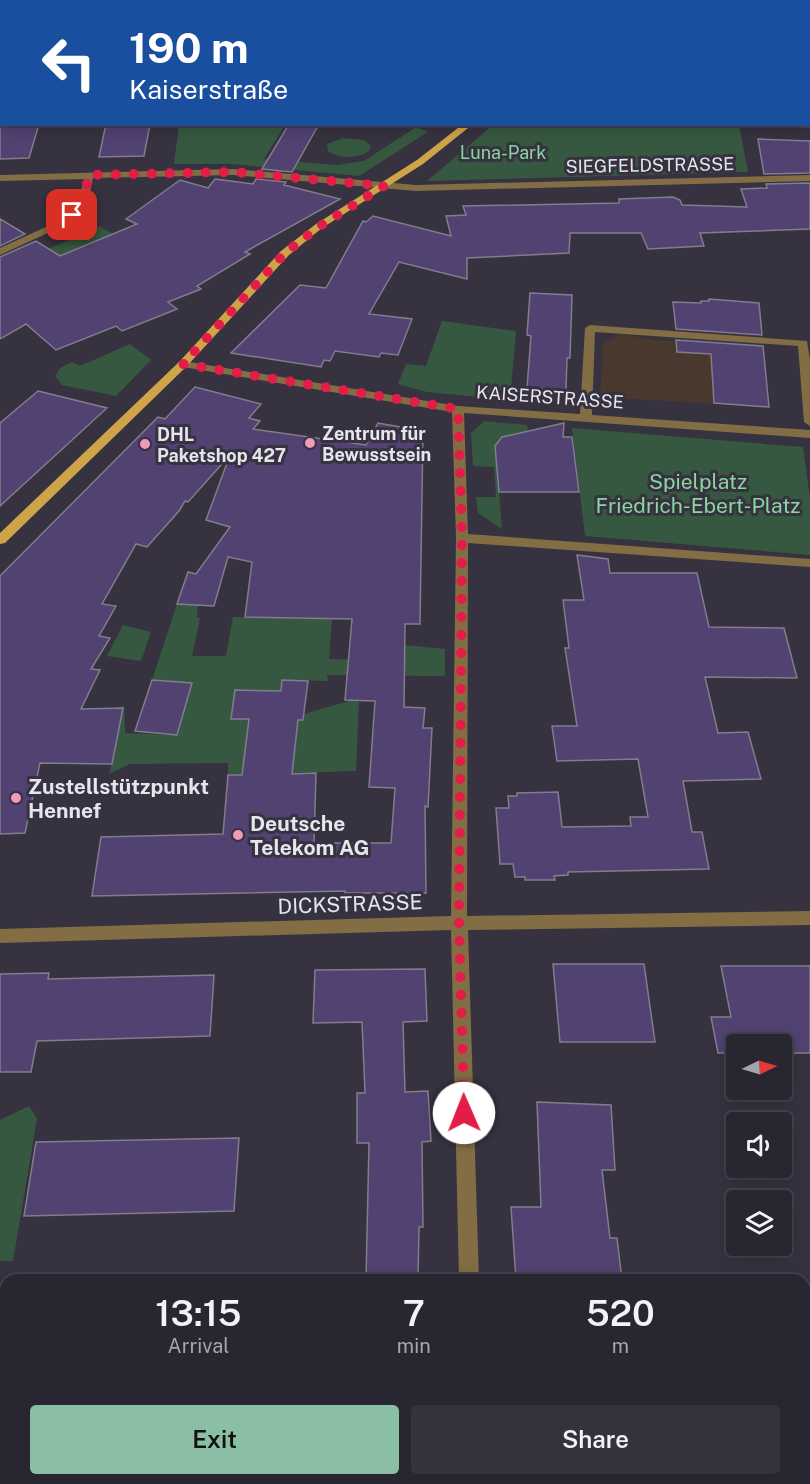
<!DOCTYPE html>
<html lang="en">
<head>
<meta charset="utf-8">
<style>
  body { margin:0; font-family:"Public Sans",sans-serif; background:#34323c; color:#f1f3f6; height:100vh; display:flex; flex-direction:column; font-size:22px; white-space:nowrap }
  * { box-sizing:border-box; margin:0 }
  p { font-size:20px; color:#a5a5ab }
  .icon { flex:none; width:33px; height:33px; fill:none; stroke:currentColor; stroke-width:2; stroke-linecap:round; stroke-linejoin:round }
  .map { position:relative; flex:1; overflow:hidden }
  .drawer { position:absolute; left:0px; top:1274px; width:810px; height:212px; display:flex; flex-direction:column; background:#282630; border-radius:18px 18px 0 0; box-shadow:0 3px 15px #0003,0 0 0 2px #44434c }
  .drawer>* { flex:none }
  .guide { position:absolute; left:0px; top:0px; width:810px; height:126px; box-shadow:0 3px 15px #0003,0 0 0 2px #44434c; background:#1a4fa0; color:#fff; overflow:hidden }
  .needle { width:39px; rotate:85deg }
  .fabs { position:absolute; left:726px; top:1034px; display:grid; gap:12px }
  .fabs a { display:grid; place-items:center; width:66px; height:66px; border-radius:6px; background:#282630; box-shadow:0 3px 15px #0003,0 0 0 2px #44434c; font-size:30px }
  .pin { position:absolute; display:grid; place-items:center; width:51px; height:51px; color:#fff; margin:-26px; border-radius:12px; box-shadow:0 3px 9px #0006 }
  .me { position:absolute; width:66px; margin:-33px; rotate:359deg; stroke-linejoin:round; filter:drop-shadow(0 0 4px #0008) }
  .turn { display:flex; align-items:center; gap:21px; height:126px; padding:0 30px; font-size:27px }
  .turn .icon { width:78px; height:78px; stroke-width:2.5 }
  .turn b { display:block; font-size:42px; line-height:51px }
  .eta { display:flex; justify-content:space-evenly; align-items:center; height:102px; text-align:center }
  .eta b { font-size:36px; font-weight:600; line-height:42px }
  .button { display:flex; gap:12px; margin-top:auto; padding:12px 30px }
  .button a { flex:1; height:69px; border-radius:6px; background:#8abfa5; color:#111; font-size:24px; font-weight:600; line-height:69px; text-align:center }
  .button a+a { background:#34323c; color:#f1f3f6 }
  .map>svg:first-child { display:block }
  .education { fill:#49382e }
  .green { fill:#375840 }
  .building { fill:#514272; stroke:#817d8d; stroke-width:1.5 }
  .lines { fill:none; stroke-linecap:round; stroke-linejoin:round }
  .minor { fill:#826d44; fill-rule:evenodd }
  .major { fill:#cfa348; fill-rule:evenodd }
  .route { stroke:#e11d48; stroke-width:10; stroke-dasharray:0 18 }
  .poi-dot { fill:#ef9ab7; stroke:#363240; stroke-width:2 }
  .labels { text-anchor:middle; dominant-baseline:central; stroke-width:6; stroke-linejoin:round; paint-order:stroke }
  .far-park-label { font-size:18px; fill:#89d69e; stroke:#363240 }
  .far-street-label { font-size:18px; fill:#e6e4ed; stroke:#363240 }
  .far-poi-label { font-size:18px; font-weight:bold; fill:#e6e4ed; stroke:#363240; text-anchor:start }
  .park-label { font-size:21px; fill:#89d69e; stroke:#363240 }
  .poi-label { font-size:21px; font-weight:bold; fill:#e6e4ed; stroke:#363240; text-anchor:start }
  .street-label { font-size:21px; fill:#e6e4ed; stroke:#363240 }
</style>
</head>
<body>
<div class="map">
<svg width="810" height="1484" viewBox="0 0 810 1484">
  <rect width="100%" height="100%" fill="#363240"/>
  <path class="education" d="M621,334L655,340L762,347L769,407L600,397L603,343Z"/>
  <path class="green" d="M494,124L739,125L748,172L427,181Z
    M179,125H285L264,159L337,165L364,161L416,127L428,132L359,176L231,164H174Z
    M343,138L364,140L371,146L370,150C358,159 341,159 328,151L327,144Z
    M99,226L113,234L60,256L48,249Z
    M442,321L516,331L510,400L427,392L398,384L406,364L426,366Z
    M130,344L151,360L116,396L62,385L55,376L60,368L72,362L80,366Z
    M484,421L527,425L529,437H502L496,451L502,529L478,513L476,497H496L494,467L473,466L471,433Z
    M572,428L803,447L810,498V555L585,536Z
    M177,604L198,605L197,617L200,618L192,656H226L233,617L332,619L329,659L404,661L405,645L445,649V676L327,675L328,681L282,680L281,691H235L231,719H249L245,752L298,720H303L304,714L359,698L356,771L228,775V763L130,764L109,774L114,754L112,709L124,706L125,733L176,735L192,683L152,680Z
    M123,625L151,632L141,661L107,656Z
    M29,1106L37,1119L13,1261H0V1120Z
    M0,1340L6,1385V1479H19V1484H3L0,1464Z"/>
  <path class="building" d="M0,124H39L29,158L0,159Z
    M106,124H150L144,156L99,157Z
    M289,124H319L292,172L262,169Z
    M758,139L810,141V173L764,174Z
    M215,179L253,184L256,179L286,182L284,185L340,199L245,252L250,254L197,286L201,289L168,302L177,309L122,331L116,326L56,350L26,324L0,339V257L36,241L60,256L137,224L126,219L180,180L208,188Z
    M810,183V229L700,233L704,246L648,249L641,233H570L569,253L467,258V279L399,262L369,314L412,319L398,355L381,353L379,357L335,351L330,361L324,360L321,367L231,353L300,285L326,288L363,221L366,222L373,216L451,236L446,216L466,215L463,206L619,203V199L673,197L680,200L682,205L747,207L741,189L767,188L766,184Z
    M0,219L25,234L0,246Z
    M530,293L572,295L570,358H567L566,391L527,388L531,336L527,335Z
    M709,299L759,303L762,335L676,329L673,302L701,303V301H709Z
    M676,340L763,346L769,407L714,403L711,354L677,352Z
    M195,387L261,404L249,418L260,421L253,429L366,445L378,423L423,431L420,624H405L404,707L425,708L423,728H432L428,807L425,806L426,893H345V891L92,896L101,837L223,834L228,775H242L249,719H231L235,690L281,691L282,680L308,681L303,720H298L292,774L316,773L314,843H391L395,788L369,787L375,701L345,700L352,619L245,617L252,562L228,557L214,606L177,604L188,572L196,574L230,527L206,520L230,455L188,502L185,501L179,511L147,547L136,544L102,604L116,606L99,636L110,638L91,669L100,670L81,709L123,708L112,764L40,763L25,833L0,834V576L158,417L165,419Z
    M38,391L107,408L0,506V423Z
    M564,423L563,437H572L579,492H499L495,446L502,437Z
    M577,555L608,559L610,573H697L709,627L784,628L797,678L705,677L718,733L748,732L761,779L683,781L692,832H702L709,869L568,872V875L554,876L555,880H525V877H515L513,864H500L496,808H509L508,796H517V793L558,792L562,827L631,826L630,817H648L638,759L557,761L552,726H577L565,648H569L563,600H584Z
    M152,680L192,683L177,735L135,731Z
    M553,964H644L655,1042H560Z
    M721,966H810V1053H782V1044H736V1053H718L711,1017H731Z
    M425,969L427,1021L403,1022L405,1092L428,1091L431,1141L422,1142L423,1227H419L418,1280H366L369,1143H357V1093H365L362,1022L313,1023L315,970Z
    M49,973L48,979L214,975L210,1036L37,1041L31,1072H0V974Z
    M537,1102L611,1105L615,1170H602L610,1238H617L622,1280H516L511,1207H541Z
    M239,1138L234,1211L24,1216L36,1142Z"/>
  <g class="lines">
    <path class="minor" d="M90,0H99L89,2Z
      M349,0H358L359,2H350Z
      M808,34H810V38H808Z
      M0,65H2L0,70Z
      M233,169L416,185L810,175V181L416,191L233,175L93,178L87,206L65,225L0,255V248L59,221L78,205L84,179L0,181V175Z
      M590,325L807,341L810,360V426L804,422L798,346L595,332L592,415L810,430V438L464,413L468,534L810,559V567L468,543L467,916L810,911V925L468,930L479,1280H459L451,930L0,943V929L451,916L456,538L452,412L183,367L177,364L183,361L458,406L580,414L585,328Z
      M463,1479H485V1484H463Z"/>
    <path class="major" d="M610,0H618L610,2Z
      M463,124H473L423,164L322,228L289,255L187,366L5,543L0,544V533L179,362L281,251L316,224L417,160Z"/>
  </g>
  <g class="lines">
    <path class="route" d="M72,215L82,206L89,175L233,172L384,186L320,226L285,253L183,364L458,409L462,538L459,923L464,1113"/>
  </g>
  <g class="poi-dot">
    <circle cx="310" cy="443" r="6"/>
    <circle cx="145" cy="444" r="6"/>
    <circle cx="16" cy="798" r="6"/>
    <circle cx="238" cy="835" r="6"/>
  </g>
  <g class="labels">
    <g class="far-park-label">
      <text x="503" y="152">Luna-Park</text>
    </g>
    <g class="far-street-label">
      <text transform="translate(650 165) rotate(-1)">SIEGFELDSTRASSE</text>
      <text transform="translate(550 397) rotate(4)">KAISERSTRASSE</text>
    </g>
    <g class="far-poi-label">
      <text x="322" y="433">Zentrum für<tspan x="322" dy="21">Bewusstsein</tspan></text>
      <text x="157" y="434">DHL<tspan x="157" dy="21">Paketshop 427</tspan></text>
    </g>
    <g class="park-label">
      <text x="698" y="481">Spielplatz<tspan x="698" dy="24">Friedrich-Ebert-Platz</tspan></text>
    </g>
    <g class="poi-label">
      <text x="28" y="786">Zustellstützpunkt<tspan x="28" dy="24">Hennef</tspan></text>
      <text x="250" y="823">Deutsche<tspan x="250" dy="24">Telekom AG</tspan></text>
    </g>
    <g class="street-label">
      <text transform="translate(350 904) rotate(-2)">DICKSTRASSE</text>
    </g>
  </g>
</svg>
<div class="fabs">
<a><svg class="needle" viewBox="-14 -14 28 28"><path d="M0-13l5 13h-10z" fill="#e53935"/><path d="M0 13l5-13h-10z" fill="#a5a5ab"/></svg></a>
<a><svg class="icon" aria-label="sound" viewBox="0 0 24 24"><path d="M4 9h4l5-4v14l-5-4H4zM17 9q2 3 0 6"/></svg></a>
<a><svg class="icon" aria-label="layers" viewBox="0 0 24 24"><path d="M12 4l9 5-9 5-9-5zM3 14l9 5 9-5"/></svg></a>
</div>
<div class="pin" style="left:72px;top:215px;background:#d93025"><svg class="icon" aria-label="arrive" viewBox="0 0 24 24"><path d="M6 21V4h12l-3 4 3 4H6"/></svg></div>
<svg class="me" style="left:464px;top:1113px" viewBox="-20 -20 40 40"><circle r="19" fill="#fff"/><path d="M0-13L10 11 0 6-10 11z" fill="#e11d48"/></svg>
<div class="guide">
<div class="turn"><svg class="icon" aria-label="left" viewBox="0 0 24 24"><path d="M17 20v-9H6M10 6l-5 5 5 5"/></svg><div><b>190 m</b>Kaiserstraße</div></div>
</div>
<section class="drawer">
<div class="eta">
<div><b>13:15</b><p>Arrival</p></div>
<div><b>7</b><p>min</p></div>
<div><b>520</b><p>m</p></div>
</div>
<div class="button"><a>Exit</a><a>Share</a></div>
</section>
</div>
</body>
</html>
